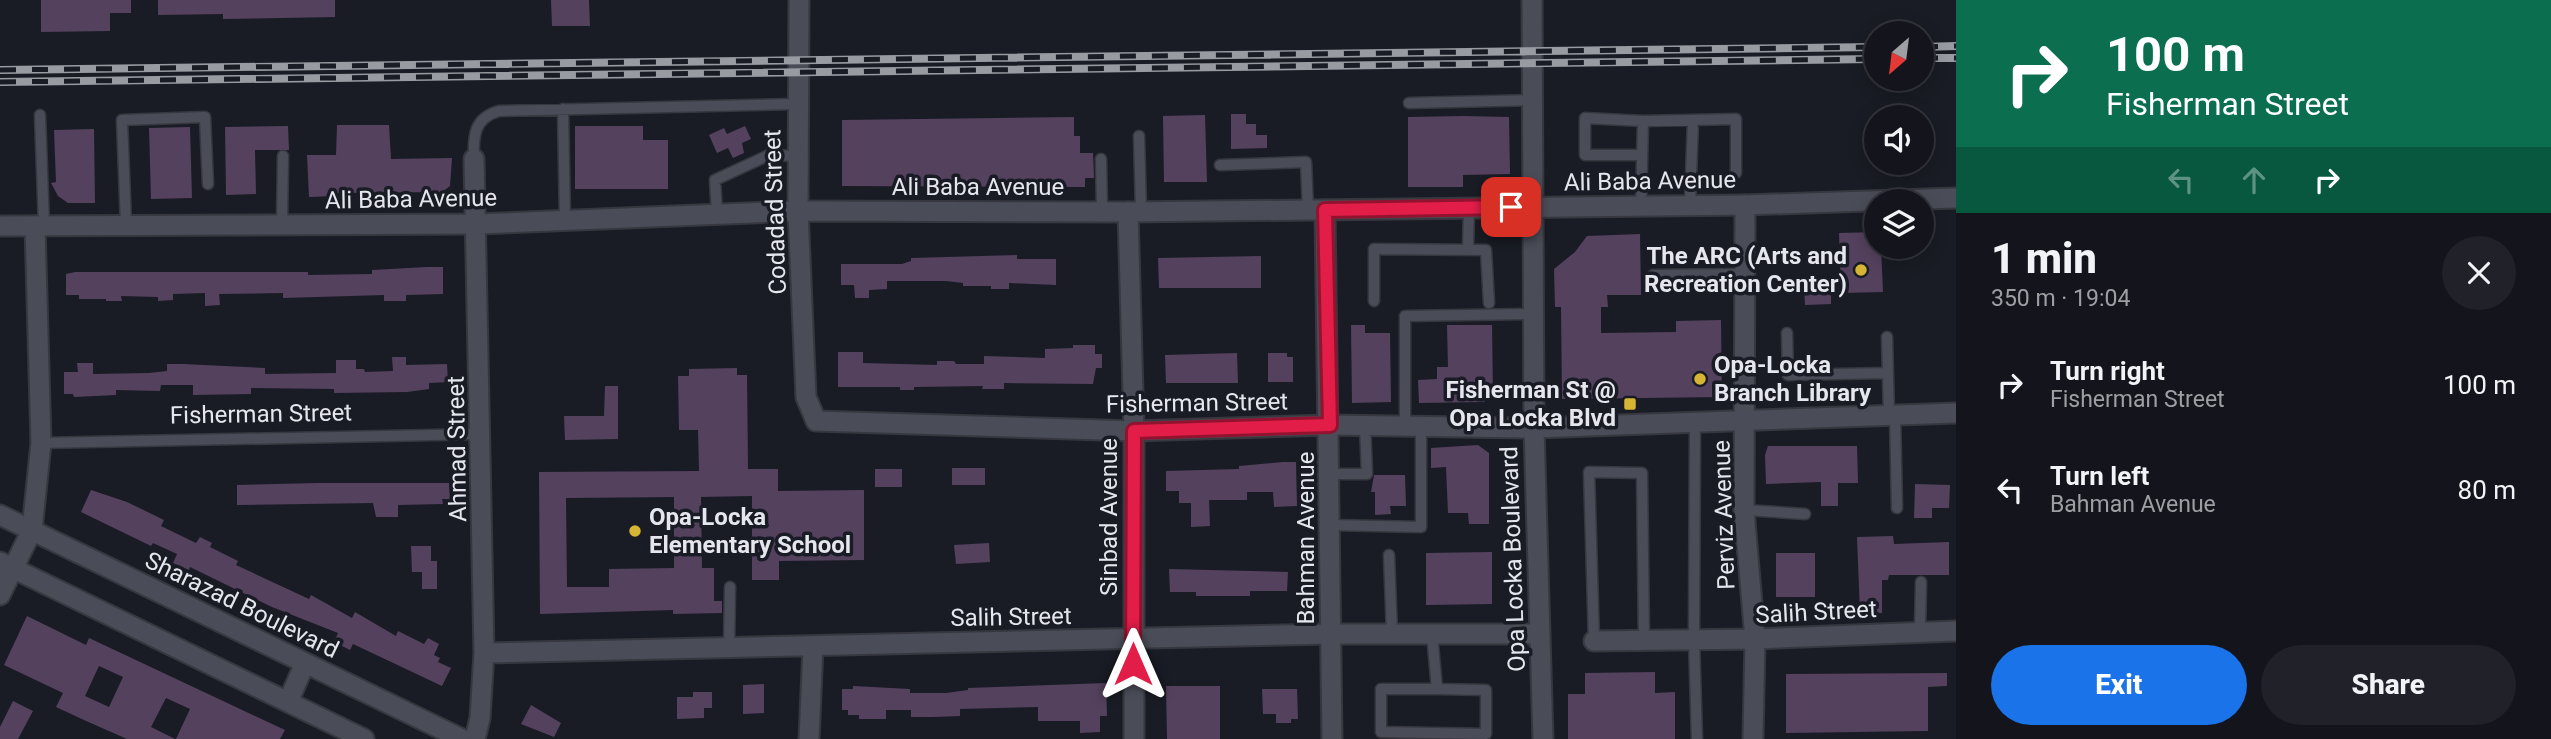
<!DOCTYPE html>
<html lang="en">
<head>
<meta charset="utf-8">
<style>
  body { margin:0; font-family:Roboto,sans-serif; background:#212229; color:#f1f3f6; height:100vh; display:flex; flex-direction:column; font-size:26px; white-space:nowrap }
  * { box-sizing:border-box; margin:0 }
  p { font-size:23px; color:#9d9fa3 }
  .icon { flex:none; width:38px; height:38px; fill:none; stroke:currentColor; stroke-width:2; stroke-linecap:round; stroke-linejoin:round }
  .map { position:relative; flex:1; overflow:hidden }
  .details { display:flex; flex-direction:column; background:#14151c; width:595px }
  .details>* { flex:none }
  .hud { background:#0b6e4f; color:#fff; overflow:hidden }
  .needle { width:46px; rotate:208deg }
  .controls { position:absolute; left:1864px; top:21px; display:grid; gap:14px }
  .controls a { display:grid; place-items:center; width:70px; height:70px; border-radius:50%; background:#14151c; box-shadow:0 4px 18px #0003,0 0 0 2px #33343b; font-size:35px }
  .pin { position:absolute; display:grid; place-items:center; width:60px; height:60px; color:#fff; margin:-30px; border-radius:14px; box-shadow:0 4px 10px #0006 }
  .me { position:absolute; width:77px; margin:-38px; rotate:0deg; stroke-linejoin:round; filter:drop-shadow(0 0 5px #0008) }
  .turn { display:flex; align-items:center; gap:24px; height:147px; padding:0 35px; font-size:32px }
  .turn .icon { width:91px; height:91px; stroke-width:2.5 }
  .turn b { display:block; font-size:49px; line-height:60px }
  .lanes { display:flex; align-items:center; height:66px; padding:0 35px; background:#0003; justify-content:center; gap:35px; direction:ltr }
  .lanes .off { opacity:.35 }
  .round { display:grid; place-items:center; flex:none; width:74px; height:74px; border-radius:37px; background:#212229 }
  .summary { display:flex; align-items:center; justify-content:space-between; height:119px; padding:0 35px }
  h1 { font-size:42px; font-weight:800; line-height:52px }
  .primary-button { display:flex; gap:14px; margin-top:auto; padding:14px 35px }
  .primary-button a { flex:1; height:80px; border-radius:42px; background:#1a73e8; color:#fff; font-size:28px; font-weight:800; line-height:80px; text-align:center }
  .primary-button a+a { background:#212229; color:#f1f3f6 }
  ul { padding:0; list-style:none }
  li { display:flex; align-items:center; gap:21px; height:105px; padding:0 35px }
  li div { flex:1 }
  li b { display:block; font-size:26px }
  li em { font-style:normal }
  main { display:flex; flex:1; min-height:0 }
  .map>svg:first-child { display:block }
  .building { fill:#54415e; fill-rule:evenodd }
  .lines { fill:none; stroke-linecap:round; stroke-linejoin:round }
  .service-casing { stroke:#37383f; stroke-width:13 }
  .minor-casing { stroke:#37383f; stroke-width:23 }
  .tertiary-casing { stroke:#37383f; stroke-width:23 }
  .service { stroke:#4a4c57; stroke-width:10 }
  .minor { stroke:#4a4c57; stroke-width:19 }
  .tertiary { stroke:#4a4c57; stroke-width:19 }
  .rail-casing { stroke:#999ba2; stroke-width:8 }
  .rail { stroke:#1a1c25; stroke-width:5; stroke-dasharray:16; stroke-linecap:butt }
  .route-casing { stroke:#92132f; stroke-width:18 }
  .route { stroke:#e11d48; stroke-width:12 }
  .poi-dot { fill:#d6b534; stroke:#1a1c25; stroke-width:2.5 }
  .labels { text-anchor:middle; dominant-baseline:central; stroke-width:7; stroke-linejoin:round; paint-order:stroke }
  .street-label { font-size:24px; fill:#e6e7ee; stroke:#1a1c25 }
  .poi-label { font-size:24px; font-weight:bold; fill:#e6e7ee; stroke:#1a1c25; text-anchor:end }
</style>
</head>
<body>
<main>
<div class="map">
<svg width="1956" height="739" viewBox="0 0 1956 739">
  <rect width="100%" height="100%" fill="#1a1c25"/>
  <path class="building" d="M41,0H131V13H110V31L41,32Z
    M158,0H335V17L223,19V14L158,15Z
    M551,0H589L590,26H552Z
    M1231,114H1246V124H1256V135H1267V148L1231,149Z
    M1205,115L1207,182H1164L1163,116Z
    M1463,116L1509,117L1510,174L1463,175V187H1408V117Z
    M1074,117V136H1080V153H1093L1094,178H1085V187L842,186V120Z
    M337,125H389L391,159L452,158L450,186L442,192L337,193V196L309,197L307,155H336Z
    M288,126L289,150H255L256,194L226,195L225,127Z
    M575,126H643V140H668V189H575Z
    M745,126L751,139L742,143L744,153L733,158L728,148L717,153L709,135L724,128L727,134Z
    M190,127L192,198L151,199L149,128Z
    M94,129L95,203H68L58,196L51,183L56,182L54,130Z
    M1876,232V247H1881L1883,292L1841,293L1839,233Z
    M1640,234L1641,295H1607L1608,307H1601V333L1676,332V321L1721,320L1722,397L1562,399L1561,307H1555L1554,269L1575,252L1587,236Z
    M1017,255V259H1056V285L1009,283V289H991V286H963V283L946,281H887V289L869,290V298H855L854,285H841V264H902L911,261V258Z
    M1261,256V288H1159L1158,258Z
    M427,267H443V294L406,295V301H384V295L283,298V293L219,294L220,305L205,306V293L173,294V300L158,301V297L121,296L122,301H106V299H79V295H66V274L75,272H308V275L372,274V270Z
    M1831,285V304L1805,305L1804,287Z
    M1351,325H1365V333H1390L1391,402L1352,403Z
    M1447,325H1492L1493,394L1484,402L1419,403L1418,380L1437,379V367H1448Z
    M1073,345H1095V354H1102V368H1096L1093,384L1004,383V389H982L983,386L914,387V390H900V387H838V352H863V363L937,365V361H954L956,364H984V356L1045,358V349L1073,348Z
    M1237,353L1238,383H1166L1165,355Z
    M1268,353H1287V357H1293V382H1268Z
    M392,357H406V365L447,364L448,382L429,383V389L407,392L334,393V389L251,388V394L193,395V385H161L160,391L116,390V395L74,397L73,394H64V372H78L77,363H93V374L149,373L167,371V364H183L265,368V374L336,373V360H356V369H364L365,372L393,371Z
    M737,368V375H747L748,469H778V491L864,490V560L779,561V580H752V496L701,497L702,568H714V601H722V613L673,614V610L540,614L539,472L699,471L698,430H679L678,376H689V369ZM674,497V568L609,569V587H567L566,498Z
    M605,386H618V439L565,440L564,416H604Z
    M1478,445L1489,453V524H1469L1468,513H1448L1446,467L1431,468V448Z
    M1768,446H1857L1858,483H1838V506H1821V482L1766,484L1765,455Z
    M1283,462H1296L1297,506L1274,507L1273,492H1247V500H1209L1210,526L1191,527V503H1179V491H1166V471L1239,469V466Z
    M952,468H985V485H952Z
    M875,469H902V487H875Z
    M1374,475H1405L1406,506H1390L1391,514L1375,515V492H1371Z
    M318,483H449L450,499H442L443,504L398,505V517H376L373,503L237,505V485Z
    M1915,484L1950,485L1949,508H1932V518H1914Z
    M91,490L127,502L164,520L161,526L196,543L200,537L212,543L210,547L238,561L236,565L309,599L311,595L352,618L355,612L396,636L398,631L424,644L428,638L439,644L434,655L440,658L438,662L451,668L442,686L353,644L350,650L334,642L338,633L272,607L190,567L189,570L173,563L177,554L153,543L151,546L81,512Z
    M1893,536L1894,544L1949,542V575H1889L1888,580H1882V613H1860L1857,537Z
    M989,543L990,562L956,564L954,545Z
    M411,546H431V561H437V589H422V572H412Z
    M1492,552V604L1426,605V553Z
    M1776,553H1815V597H1776Z
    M1169,569L1288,572L1287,591H1250V596H1196V592H1170Z
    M27,616L86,645L89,638L285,730L280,739H176L190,709L166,698L151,727L175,739H127L84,720L56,707L63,693L4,665ZM99,666L123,677L109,707L85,696Z
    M1655,672V693L1675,692V739H1568V694H1585V673Z
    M1947,673V686L1928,687V731L1786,733V674Z
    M1106,683L1107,716H1100V732L1080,733V721H1038V707L960,709V716L933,717H911V710H886V719H859V715H848V710H842V689H853V686L910,689V693H946L968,690V688Z
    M764,684V713L743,714V685Z
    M1166,686H1220V739H1167Z
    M1262,689H1297L1298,719H1291V723H1276V714H1263Z
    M693,692H712V708H704V718L677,719V697H693Z
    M13,701L33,711L18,739H0V727Z
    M531,705L561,723L554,737L521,724Z"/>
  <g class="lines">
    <defs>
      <path id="service" d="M1409,103L1532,100
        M563,109L565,221
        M40,115L44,226
        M1139,136L1141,211
        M1642,155H1585V118L1643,121L1736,119V173
        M474,159C473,136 474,118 499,111L797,104
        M1101,159L1102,212
        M1220,165L1306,162L1308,210
        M1690,205L1693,120
        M1641,206L1643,121
        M717,214L715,180L769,155L797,156
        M126,225L122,120L205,117L208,184
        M282,225L283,156
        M1468,249L1469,208
        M1653,275L1745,274
        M1374,301V249L1486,250L1489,303
        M1787,333L1788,375L1888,373
        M1887,337L1889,416
        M1895,416L1897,508
        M1695,422L1694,640L1697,739
        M1405,426V316L1533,314
        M41,443L481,434
        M1330,474H1367L1365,425
        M1744,510L1805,514
        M1330,525L1421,527V426
        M1389,555L1392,634
        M1920,631L1921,582
        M1432,634L1437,689H1381V732L1486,734V690L1437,689
        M1594,641L1589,472L1642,473L1644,641
        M729,648L730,587"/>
      <path id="minor" d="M799,0L798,211L806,397L816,421L1134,431L1330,425L1534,428L1956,413
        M474,159L484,653L480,718L475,739
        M1745,205L1744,510L1755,639L1753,739
        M1325,210L1332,739
        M1128,212L1134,431V739
        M0,595L32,530L41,443L35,226
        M1594,641L1755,639L1956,631
        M484,653L1330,634H1539
        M809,739L813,646"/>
      <path id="tertiary" d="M1532,0L1534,428L1543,739
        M0,226L477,224L798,211L1128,212L1745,205L1956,198
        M0,515L462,739
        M0,562L364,739
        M288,702L305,663"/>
    </defs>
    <use href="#service" class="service-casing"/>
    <use href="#minor" class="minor-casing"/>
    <use href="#tertiary" class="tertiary-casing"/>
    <use href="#service" class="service"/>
    <use href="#minor" class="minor"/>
    <use href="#tertiary" class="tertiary"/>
    <defs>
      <path id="rail" d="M1922,47L1956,46
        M1922,58H1956
        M0,70L1876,47
        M0,82L1876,59"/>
    </defs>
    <use href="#rail" class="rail-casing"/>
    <use href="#rail" class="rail"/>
  </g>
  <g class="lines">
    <defs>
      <path id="route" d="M1133,664L1134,431L1330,425L1325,210L1511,207"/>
    </defs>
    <use href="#route" class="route-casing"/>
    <use href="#route" class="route"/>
  </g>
  <g class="poi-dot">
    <circle cx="1861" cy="270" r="7"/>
    <circle cx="1700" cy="379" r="7"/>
    <rect x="1623" y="397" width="14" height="14" rx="3.5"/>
    <circle cx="635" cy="531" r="7"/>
  </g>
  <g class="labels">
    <g class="street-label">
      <text transform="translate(1650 181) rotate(-1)">Ali Baba Avenue</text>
      <text x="978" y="187">Ali Baba Avenue</text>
      <text transform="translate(411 199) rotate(-1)">Ali Baba Avenue</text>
      <text transform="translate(775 212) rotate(-92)">Codadad Street</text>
      <text transform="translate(1197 403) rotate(-1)">Fisherman Street</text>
      <text transform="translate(261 414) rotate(-1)">Fisherman Street</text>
      <text transform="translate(457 449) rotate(-91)">Ahmad Street</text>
      <text transform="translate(1724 515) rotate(-92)">Perviz Avenue</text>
      <text transform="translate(1109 517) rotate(-90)">Sinbad Avenue</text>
      <text transform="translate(1306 538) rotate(-90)">Bahman Avenue</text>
      <text transform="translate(1513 559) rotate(-92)">Opa Locka Boulevard</text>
      <text transform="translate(242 605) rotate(26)">Sharazad Boulevard</text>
      <text transform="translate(1816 612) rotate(-3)">Salih Street</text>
      <text transform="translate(1011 617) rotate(-1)">Salih Street</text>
    </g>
    <g class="poi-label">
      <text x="1847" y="256">The ARC (Arts and<tspan x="1847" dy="28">Recreation Center)</tspan></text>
      <text x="1714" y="365" text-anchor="start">Opa-Locka<tspan x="1714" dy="28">Branch Library</tspan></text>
      <text x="1616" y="390">Fisherman St @<tspan x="1616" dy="28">Opa Locka Blvd</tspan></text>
      <text x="649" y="517" text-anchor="start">Opa-Locka<tspan x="649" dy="28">Elementary School</tspan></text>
    </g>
  </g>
</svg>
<div class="controls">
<a><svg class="needle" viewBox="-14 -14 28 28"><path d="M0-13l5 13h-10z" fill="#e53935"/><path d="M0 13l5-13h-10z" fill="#9d9fa3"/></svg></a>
<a><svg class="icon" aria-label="sound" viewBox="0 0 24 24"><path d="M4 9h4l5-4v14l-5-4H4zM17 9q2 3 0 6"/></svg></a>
<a><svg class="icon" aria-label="layers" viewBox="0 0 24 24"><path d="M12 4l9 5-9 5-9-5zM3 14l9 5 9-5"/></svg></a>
</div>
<div class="pin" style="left:1511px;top:207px;background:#d93025"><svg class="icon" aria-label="arrive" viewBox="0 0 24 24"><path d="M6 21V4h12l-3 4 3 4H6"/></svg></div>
<svg class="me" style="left:1133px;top:664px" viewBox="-20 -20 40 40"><path d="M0-17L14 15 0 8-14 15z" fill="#e11d48" stroke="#fff" stroke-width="4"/></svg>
</div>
<section class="details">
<div class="hud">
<div class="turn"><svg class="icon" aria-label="right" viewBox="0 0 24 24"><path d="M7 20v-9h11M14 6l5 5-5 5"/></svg><div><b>100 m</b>Fisherman Street</div></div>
<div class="lanes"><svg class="icon off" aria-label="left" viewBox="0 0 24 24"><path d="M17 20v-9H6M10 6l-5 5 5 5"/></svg><svg class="icon off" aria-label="ahead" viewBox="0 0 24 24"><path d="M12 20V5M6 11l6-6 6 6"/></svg><svg class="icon" aria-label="right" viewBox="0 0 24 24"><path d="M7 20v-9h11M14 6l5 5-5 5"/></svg></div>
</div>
<div class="summary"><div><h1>1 min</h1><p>350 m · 19:04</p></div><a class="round"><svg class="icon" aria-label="close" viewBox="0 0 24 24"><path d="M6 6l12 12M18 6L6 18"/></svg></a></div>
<ul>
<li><svg class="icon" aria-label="right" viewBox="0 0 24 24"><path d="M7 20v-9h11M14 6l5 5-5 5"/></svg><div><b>Turn right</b><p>Fisherman Street</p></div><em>100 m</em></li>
<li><svg class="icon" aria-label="left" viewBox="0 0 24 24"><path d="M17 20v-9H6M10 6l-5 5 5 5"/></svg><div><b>Turn left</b><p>Bahman Avenue</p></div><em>80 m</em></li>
</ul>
<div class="primary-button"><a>Exit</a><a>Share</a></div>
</section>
</main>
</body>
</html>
